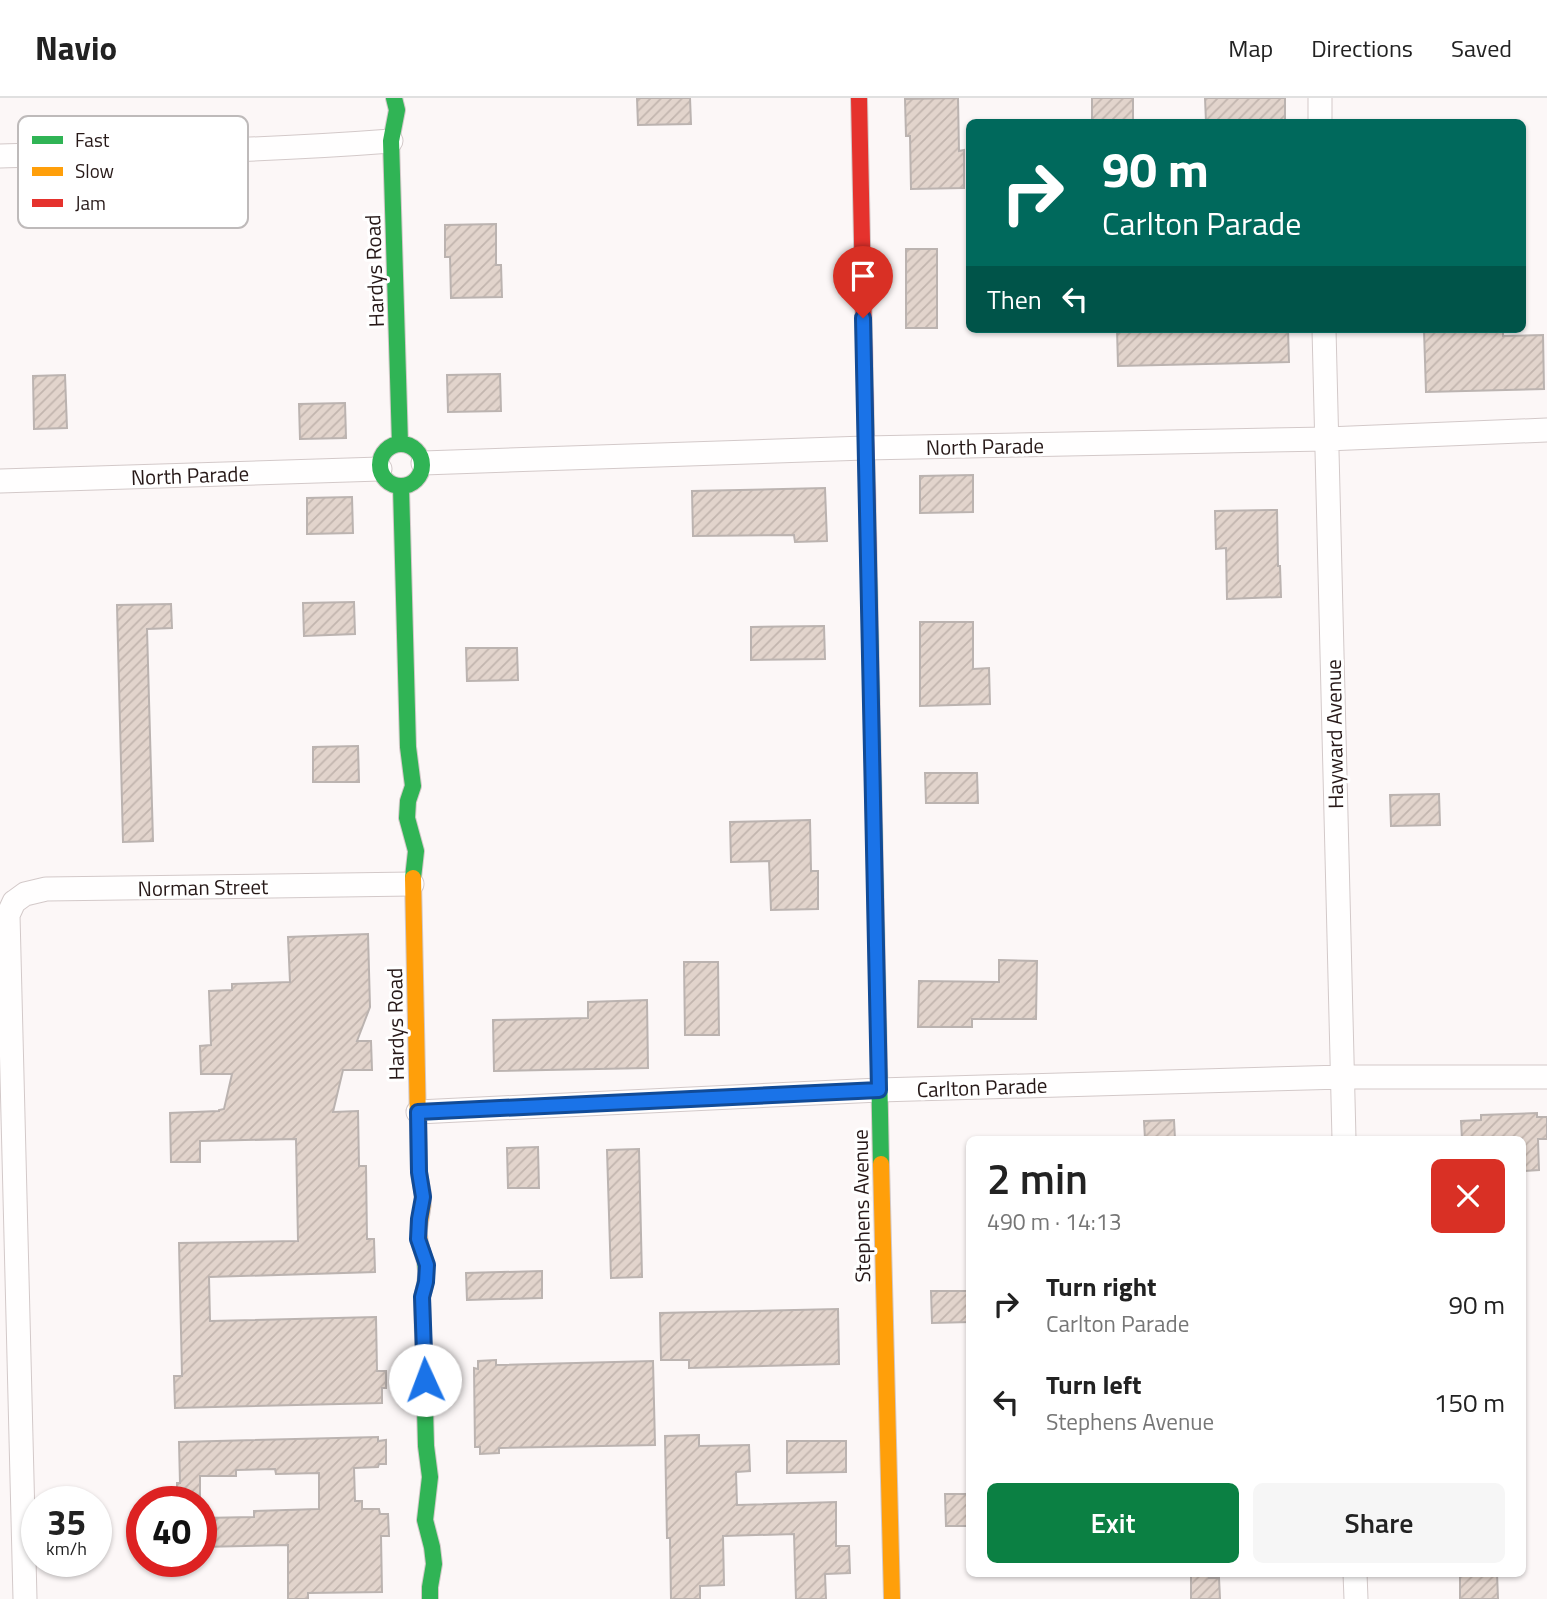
<!DOCTYPE html>
<html lang="en">
<head>
<meta charset="utf-8">
<style>
  body { margin:0; font-family:"Titillium Web",sans-serif; background:#f6f6f6; color:#222; height:100vh; display:flex; flex-direction:column; font-size:26px; white-space:nowrap }
  * { box-sizing:border-box; margin:0 }
  p { font-size:23px; color:#767676 }
  .icon { flex:none; width:38px; height:38px; fill:none; stroke:currentColor; stroke-width:2; stroke-linecap:round; stroke-linejoin:round }
  .map { position:relative; flex:1; overflow:hidden }
  .panel { position:absolute; left:966px; top:1038px; width:560px; height:441px; display:flex; flex-direction:column; background:#fff; border-radius:10px; box-shadow:0 2px 5px #0004 }
  .panel>* { flex:none }
  .guide { position:absolute; left:966px; top:21px; width:560px; height:214px; border-radius:10px; box-shadow:0 2px 5px #0004; background:#00695c; color:#fff; overflow:hidden }
  .speed { position:absolute; left:21px; top:1388px; display:flex; gap:14px; font-size:35px; font-weight:700; text-align:center }
  .speed>* { display:grid; place-content:center; width:91px; height:91px; border-radius:50%; background:#fff; box-shadow:0 2px 5px #0004; line-height:1 }
  .speed small { font-size:18px; font-weight:400 }
  .speed .limit { border:10px solid #d22; background:#fff; color:#111 }
  .pin { position:absolute; display:grid; place-items:center; width:60px; height:60px; color:#fff; margin:-72px -30px; border-radius:50% 50% 50% 0; rotate:-45deg; box-shadow:0 0 7px #0007 }
  .pin .icon { rotate:45deg }
  .me { position:absolute; width:77px; margin:-38px; rotate:358deg; stroke-linejoin:round; filter:drop-shadow(0 0 5px #0008) }
  .turn { display:flex; align-items:center; gap:24px; height:147px; padding:0 21px; font-size:32px }
  .turn .icon { width:91px; height:91px; stroke-width:2.5 }
  .turn b { display:block; font-size:49px; line-height:60px }
  .then { display:flex; align-items:center; height:66px; padding:0 21px; background:#0003; gap:14px; font-size:26px }
  .round { display:grid; place-items:center; flex:none; width:74px; height:74px; border-radius:10px; background:#f6f6f6 }
  .headline { display:flex; align-items:center; justify-content:space-between; height:119px; padding:0 21px }
  h1 { font-size:42px; font-weight:600; line-height:52px }
  .action { display:flex; gap:14px; margin-top:auto; padding:14px 21px }
  .action a { flex:1; height:80px; border-radius:10px; background:#0b8043; color:#fff; font-size:28px; font-weight:600; line-height:80px; text-align:center }
  .action a+a { background:#f6f6f6; color:#222 }
  ul { padding:0; list-style:none }
  li { display:flex; align-items:center; gap:21px; height:98px; padding:0 21px }
  li div { flex:1 }
  li b { display:block; font-size:26px }
  li em { font-style:normal }
  header { display:flex; align-items:center; gap:42px; box-sizing:border-box; height:98px; padding:0 35px; background:#fff; border-bottom:2px solid #e0e0e0 }
  header strong { font-size:33px }
  nav { display:flex; gap:38px; margin-inline-start:auto; font-size:24px }
  .map>svg:first-child { display:block }
  .building { fill:url(#building-hatch); stroke:#bbb3b0; stroke-width:2 }
  .lines { fill:none; stroke-linecap:round; stroke-linejoin:round }
  .street-casing { stroke:#d3c9c9; stroke-width:25 }
  .fast-casing { stroke:#d3c9c9; stroke-width:18 }
  .slow-casing { stroke:#d3c9c9; stroke-width:18 }
  .jam-casing { stroke:#d3c9c9; stroke-width:18 }
  .street { stroke:#fffefe; stroke-width:23 }
  .fast { stroke:#30b455; stroke-width:16 }
  .slow { stroke:#ff9f0a; stroke-width:16 }
  .jam { stroke:#e5322d; stroke-width:16 }
  .route-casing { stroke:#114b97; stroke-width:18 }
  .route { stroke:#1a73e8; stroke-width:12 }
  .labels { text-anchor:middle; dominant-baseline:central; stroke-width:6; stroke-linejoin:round; paint-order:stroke }
  .street-label { font-size:21px; fill:#271918; stroke:#fff }
  .key { fill:#fff; stroke:#bebaba; stroke-width:2 }
  .key-label { font-size:19px; fill:#271918 }
</style>
</head>
<body>
<header>
<strong>Navio</strong>
<nav><a>Map</a><a>Directions</a><a>Saved</a></nav>
</header>
<div class="map">
<svg width="1547" height="1501" viewBox="0 0 1547 1501">
  <defs>
    <pattern id="building-hatch" width="6" height="6" patternUnits="userSpaceOnUse" patternTransform="scale(1.75)"><rect width="6" height="6" fill="#e2d4cc"/><path d="M-1 1l2-2M0 6l6-6M5 7l2-2" fill="none" stroke="#c2b5ae"/></pattern>
  </defs>
  <rect width="100%" height="100%" fill="#fcf7f7"/>
  <path class="building" d="M637,0H690L691,26L638,27Z
    M958,0L959,53L964,52V90L911,91L910,38H906L905,1Z
    M1092,0H1133V24H1092Z
    M1205,0H1285V24H1206Z
    M496,126V167H501L502,199L451,200L450,159H445V127Z
    M906,151H937V230H906Z
    M1117,231H1288L1289,264L1118,268Z
    M1455,231H1503V238L1543,237L1544,291L1426,294L1424,232Z
    M500,276L501,313L448,314L447,277Z
    M65,277L67,330L34,331L33,278Z
    M345,305L346,340L300,341L299,306Z
    M973,377V414L920,415V378Z
    M825,390L827,443L795,444L794,437L693,438L692,393Z
    M352,399L353,435L307,436V400Z
    M1277,412L1278,468H1280L1281,499L1227,501L1226,450L1216,451L1215,413Z
    M354,504L355,536L304,538L303,505Z
    M171,506L172,530L147,531L153,743L123,744L117,507Z
    M920,524H973V571L989,570L990,606L920,608Z
    M824,528L825,561L751,562V529Z
    M466,550H517L518,582L467,583Z
    M358,648L359,684H313V649Z
    M925,675H977L978,705H926Z
    M1439,696L1440,727L1391,728L1390,697Z
    M810,722L811,773H818V811L771,812L769,763L731,764L730,724Z
    M368,836L370,909L357,943H371L372,972H343L333,1014L358,1013L359,1068H366L367,1141H374L375,1174L209,1179L210,1223L376,1219L377,1273H386V1290H382V1305L175,1310L174,1278H182L179,1145L298,1143L296,1041L200,1043V1064H171L170,1015L219,1013V1012L224,1011L232,976H201L200,948L211,947L209,893L232,892V886L290,884L288,839Z
    M999,862L1037,863L1036,921H972V929H918L919,883L999,884Z
    M684,864H718L719,937H685Z
    M647,902L648,970L494,973L493,922L588,920V904Z
    M1537,1015V1019H1547V1041H1538L1539,1072L1522,1073V1041H1462L1461,1023L1481,1022V1017Z
    M1174,1022L1175,1041H1145L1144,1023Z
    M538,1049L539,1090H508L507,1050Z
    M639,1051L642,1179L611,1180L607,1052Z
    M542,1173V1200L467,1202L466,1175Z
    M931,1193H970V1224L932,1225Z
    M838,1211L839,1266L689,1270V1262H661L660,1215Z
    M496,1262V1267L653,1263L655,1347L499,1350V1355L480,1356V1349H475L474,1270L478,1271V1263Z
    M699,1337V1348L749,1347L750,1373L736,1374L737,1407L836,1404V1448H849L850,1475L825,1476L826,1501H796L794,1436L723,1438L724,1487L700,1488V1501H671L670,1440H667L665,1338Z
    M378,1339V1343L386,1342V1366H379L378,1369L354,1370L355,1403H362V1411H379L380,1416H388L389,1438H381L382,1494L308,1495V1501H288V1447L201,1449V1420L254,1419V1413L319,1411V1375L276,1376L275,1371L236,1372V1378H200V1402L177,1403V1385H180L179,1344Z
    M787,1343H846V1374L787,1375Z
    M945,1396H970V1428H946Z
    M1191,1475H1209V1480H1219L1220,1501H1191Z
    M1460,1475H1497L1498,1501H1460Z"/>
  <g class="lines">
    <defs>
      <path id="street" d="M1320,0V24
        M0,58C131,55 261,53 391,43
        M1324,231L1344,1041
        M423,365L865,350L1327,341L1547,332
        M0,383L380,371
        M14,804L8,817L25,1501
        M14,804L25,796L46,791L412,786
        M418,1014L879,992L1343,979H1547
        M1355,1475L1356,1501"/>
      <path id="fast" d="M394,0L397,12L391,43L400,346
        M380 367a21 21 0 1 1 42 0a21 21 0 1 1-42 0Z
        M401,389L408,649L413,688L408,703L407,720L416,753L413,780
        M869,478L881,1066
        M422,1153C428,1169 427,1182 422,1199L426,1348L430,1379L425,1422L432,1449L434,1466L430,1489V1501"/>
      <path id="slow" d="M413,780L419,1075C420,1082 422,1090 423,1097C424,1119 414,1129 422,1153
        M881,1066L892,1501"/>
      <path id="jam" d="M859,0L869,478"/>
    </defs>
    <use href="#street" class="street-casing"/>
    <use href="#fast" class="fast-casing"/>
    <use href="#slow" class="slow-casing"/>
    <use href="#jam" class="jam-casing"/>
    <use href="#street" class="street"/>
    <use href="#fast" class="fast"/>
    <use href="#slow" class="slow"/>
    <use href="#jam" class="jam"/>
  </g>
  <g class="lines">
    <defs>
      <path id="route" d="M425,1282L422,1199L426,1184L427,1167L418,1141L419,1121L423,1099L419,1074L418,1014L879,992L863,220"/>
    </defs>
    <use href="#route" class="route-casing"/>
    <use href="#route" class="route"/>
  </g>
  <g class="labels">
    <g class="street-label">
      <text transform="translate(374 173) rotate(-92)">Hardys Road</text>
      <text transform="translate(985 348) rotate(-1)">North Parade</text>
      <text transform="translate(190 377) rotate(-2)">North Parade</text>
      <text transform="translate(1334 636) rotate(-91)">Hayward Avenue</text>
      <text transform="translate(203 789) rotate(-1)">Norman Street</text>
      <text transform="translate(395 926) rotate(-91)">Hardys Road</text>
      <text transform="translate(982 989) rotate(-2)">Carlton Parade</text>
      <text transform="translate(861 1108) rotate(-91)">Stephens Avenue</text>
    </g>
  </g>
  <rect x="18" y="18" width="230" height="112" rx="10" class="key"/>
  <rect x="32" y="38" width="31" height="8" fill="#30b455"/>
  <rect x="32" y="69" width="31" height="9" fill="#ff9f0a"/>
  <rect x="32" y="101" width="31" height="8" fill="#e5322d"/>
  <g class="key-label">
    <text x="75" y="49">Fast</text>
    <text x="75" y="80">Slow</text>
    <text x="75" y="112">Jam</text>
  </g>
</svg>
<div class="speed"><div>35<small>km/h</small></div><div class="limit">40</div></div>
<div class="pin" style="left:863px;top:220px;background:#d93025"><svg class="icon" aria-label="arrive" viewBox="0 0 24 24"><path d="M6 21V4h12l-3 4 3 4H6"/></svg></div>
<svg class="me" style="left:425px;top:1282px" viewBox="-20 -20 40 40"><circle r="19" fill="#fff"/><path d="M0-13L10 11 0 6-10 11z" fill="#1a73e8"/></svg>
<div class="guide">
<div class="turn"><svg class="icon" aria-label="right" viewBox="0 0 24 24"><path d="M7 20v-9h11M14 6l5 5-5 5"/></svg><div><b>90 m</b>Carlton Parade</div></div>
<div class="then">Then<svg class="icon" aria-label="left" viewBox="0 0 24 24"><path d="M17 20v-9H6M10 6l-5 5 5 5"/></svg></div>
</div>
<section class="panel">
<div class="headline"><div><h1>2 min</h1><p>490 m · 14:13</p></div><a class="round" style="background:#d93025;color:#fff"><svg class="icon" aria-label="close" viewBox="0 0 24 24"><path d="M6 6l12 12M18 6L6 18"/></svg></a></div>
<ul>
<li><svg class="icon" aria-label="right" viewBox="0 0 24 24"><path d="M7 20v-9h11M14 6l5 5-5 5"/></svg><div><b>Turn right</b><p>Carlton Parade</p></div><em>90 m</em></li>
<li><svg class="icon" aria-label="left" viewBox="0 0 24 24"><path d="M17 20v-9H6M10 6l-5 5 5 5"/></svg><div><b>Turn left</b><p>Stephens Avenue</p></div><em>150 m</em></li>
</ul>
<div class="action"><a>Exit</a><a>Share</a></div>
</section>
</div>
</body>
</html>
